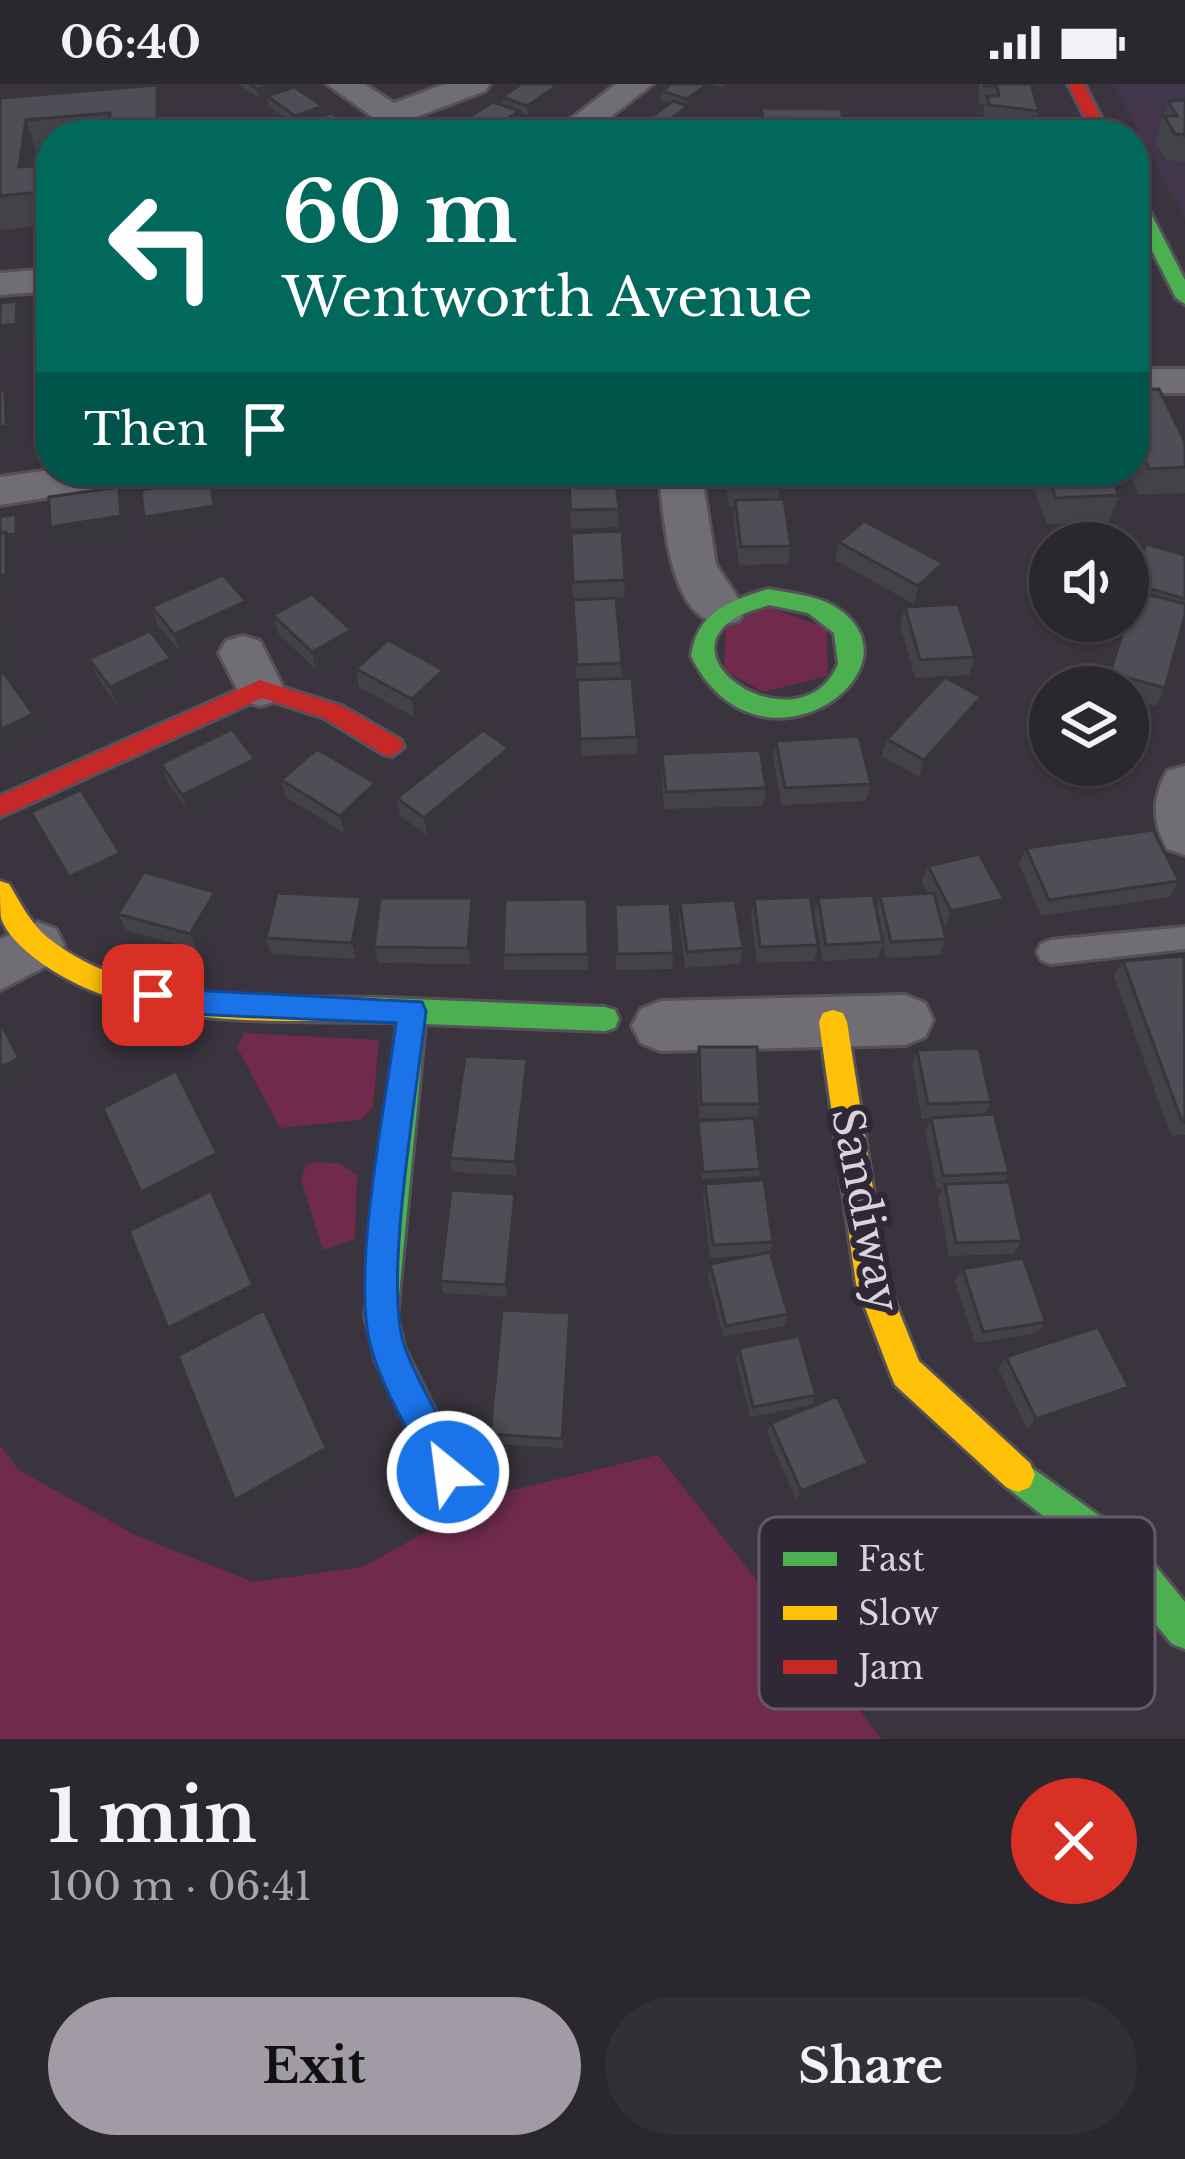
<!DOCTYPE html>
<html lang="en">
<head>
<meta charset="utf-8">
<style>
  body { margin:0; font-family:"Libre Baskerville",serif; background:#332f36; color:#f1f3f6; height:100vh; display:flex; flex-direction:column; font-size:45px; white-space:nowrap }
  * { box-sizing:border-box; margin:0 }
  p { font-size:39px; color:#a6a5aa }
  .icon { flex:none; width:66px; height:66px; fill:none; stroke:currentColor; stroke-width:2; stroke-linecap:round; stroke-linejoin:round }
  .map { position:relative; height:1655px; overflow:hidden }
  .drawer { display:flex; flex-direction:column; background:#2b272e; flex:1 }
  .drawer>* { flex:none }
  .banner { position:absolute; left:36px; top:36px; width:1113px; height:366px; border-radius:48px; box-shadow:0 3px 9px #0004,0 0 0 3px #47444a; background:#00695c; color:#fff; overflow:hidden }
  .fabs { position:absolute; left:1029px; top:438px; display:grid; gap:24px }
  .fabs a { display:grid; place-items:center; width:120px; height:120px; border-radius:50%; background:#2b272e; box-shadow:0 3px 9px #0004,0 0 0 3px #47444a; font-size:60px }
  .pin { position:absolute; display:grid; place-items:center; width:102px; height:102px; color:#fff; margin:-51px; border-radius:24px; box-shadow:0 6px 18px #0006 }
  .me { position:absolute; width:132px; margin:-66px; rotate:331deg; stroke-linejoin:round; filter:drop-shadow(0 0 9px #0008) }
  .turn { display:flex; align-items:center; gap:42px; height:252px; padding:0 48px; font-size:54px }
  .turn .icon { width:156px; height:156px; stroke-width:2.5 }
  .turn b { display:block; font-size:84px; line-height:102px }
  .then { display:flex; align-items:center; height:114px; padding:0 48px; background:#0003; gap:24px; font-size:45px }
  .round { display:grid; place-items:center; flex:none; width:126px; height:126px; border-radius:63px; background:#332f36 }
  .overview { display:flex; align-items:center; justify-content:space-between; height:204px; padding:0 48px }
  h1 { font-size:72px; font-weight:800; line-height:90px }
  .action { display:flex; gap:24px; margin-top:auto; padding:24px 48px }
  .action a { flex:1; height:138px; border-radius:72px; background:#a19ba5; color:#111; font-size:48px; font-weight:800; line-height:138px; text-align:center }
  .action a+a { background:#332f36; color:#f1f3f6 }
  .status { display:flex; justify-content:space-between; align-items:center; height:84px; padding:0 60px; background:#2b272e; direction:ltr }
  .status svg { height:33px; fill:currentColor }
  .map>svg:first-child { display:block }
  .built { fill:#41364a }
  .green { fill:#6f2a4c }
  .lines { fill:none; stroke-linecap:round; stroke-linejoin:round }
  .lane-casing { stroke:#565159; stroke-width:6 }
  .street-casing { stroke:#565159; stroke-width:6 }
  .fast-casing { stroke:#565159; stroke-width:6 }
  .slow-casing { stroke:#565159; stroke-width:6 }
  .jam-casing { stroke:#565159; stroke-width:6 }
  .lane { fill:#716d75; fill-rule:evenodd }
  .street { fill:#716d75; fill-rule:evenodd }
  .fast { fill:#4caf50; fill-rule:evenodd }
  .slow { fill:#ffc107; fill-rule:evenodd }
  .jam { fill:#c62828; fill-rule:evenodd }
  .wall { fill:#444249 }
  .shaded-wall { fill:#37363c }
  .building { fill:#4f4d55; stroke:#37363c; stroke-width:3 }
  .route { fill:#1a73e8; stroke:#114b97; stroke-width:3 }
  .labels { text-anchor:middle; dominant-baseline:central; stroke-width:12; stroke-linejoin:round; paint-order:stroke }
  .near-street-label { font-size:42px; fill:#d9d3dd; stroke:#302737 }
  .key { fill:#302737; stroke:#635b69; stroke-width:3 }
  .key-label { font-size:33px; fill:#d9d3dd }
</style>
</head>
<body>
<div class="status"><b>06:40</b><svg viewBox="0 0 49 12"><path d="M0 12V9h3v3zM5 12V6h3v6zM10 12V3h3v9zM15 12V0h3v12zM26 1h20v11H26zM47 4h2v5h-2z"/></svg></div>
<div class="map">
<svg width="1185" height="1655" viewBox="0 0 1185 1655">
  <rect width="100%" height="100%" fill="#39343e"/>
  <path class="built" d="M1113,0H1185V135Z"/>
  <path class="green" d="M765,522L827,544L828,592L763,608L724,586L726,538Z
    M244,949L379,956L373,1023L360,1036L280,1044L237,963Z
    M317,1078L340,1080L357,1091L355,1155L323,1166L301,1096L306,1081Z
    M0,1361L19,1386L137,1452L253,1498L362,1483L496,1410L658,1371L882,1655H0Z"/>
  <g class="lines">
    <defs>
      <path id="lane" d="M1185,843V865L1051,880L1041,876L1037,868L1041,860L1051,856Z"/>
      <path id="street" d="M327,0H364L394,19L445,0H490L485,7L416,33L436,51H398Z
        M616,0H653L587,51H550Z
        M51,185V207L0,211V189Z
        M1134,285H1185V309H1134Z
        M51,386V387H154L148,396L133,400L0,421V393Z
        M659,387H701L716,481L746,526L739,537C668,558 664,432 659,387Z
        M243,552L260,557L284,605L277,617L260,622L243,617L219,569L226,557Z
        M1185,682V771L1167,765C1152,737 1152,715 1167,687Z
        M37,838L56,845L64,861L56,877L0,906V855Z
        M905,911L925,919L933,936L925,953L905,961L661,967L641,959L632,942L641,925L661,917Z"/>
      <path id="fast" d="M1134,109L1143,114L1185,196V220L1176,214L1134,131Z
        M768,505C789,509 813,511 832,521C935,580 760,711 691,572C697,528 729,517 768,505ZM769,521L808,529L834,549L838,580C803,663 665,581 733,535C743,528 758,525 769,521Z
        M386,914L605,923L615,926L619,935L615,944L605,947L425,940L397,1232L404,1263L465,1388L460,1400L448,1405L436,1400L376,1278L365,1232L397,939L376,935L372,926L376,917Z
        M1018,1374L1135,1457L1185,1518V1565L1172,1560L1109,1483L1006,1403L1001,1391L1006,1379Z"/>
      <path id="slow" d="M0,797L9,800C20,818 30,839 47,853C138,927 276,911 386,914L396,917L400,926L396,935L386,938C273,935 143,948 44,881C28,869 8,854 1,834C0,824 0,808 0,797Z
        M833,926L843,929L847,938L888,1200L919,1277L1030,1379L1035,1391L1030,1403L1018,1408L1006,1403L895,1301L890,1289L856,1200L819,938L823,929Z"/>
      <path id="jam" d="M1068,0H1084L1110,51H1094Z
        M260,596L342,622L401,656L404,663L392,672L383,670L324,634L262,614L0,733V712Z"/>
    </defs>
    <use href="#lane" class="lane-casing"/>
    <use href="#street" class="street-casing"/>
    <use href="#fast" class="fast-casing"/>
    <use href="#slow" class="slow-casing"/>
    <use href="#jam" class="jam-casing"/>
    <use href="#lane" class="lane"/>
    <use href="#street" class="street"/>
    <use href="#fast" class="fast"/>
    <use href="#slow" class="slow"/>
    <use href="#jam" class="jam"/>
  </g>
  <path class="wall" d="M238,0H286L259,14Z
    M671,0H724L721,3L710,0V7L688,23V31L661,51H629V49L670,19L661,16L662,7Z
    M980,0H1031L1039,27L1037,34L1052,51H994L996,40L985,39L983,29L985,20H980L978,11Z
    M557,2V11L528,31L519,28L520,36L498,51H476L464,47L463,37L502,21V13Z
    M267,12L323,22L324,31L297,41L268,22Z
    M0,14L165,33V51H51V67L36,68L34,82L51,81V141L0,146Z
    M1185,16V78L1166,76L1155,58L1168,17Z
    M761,24L843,35L842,44L762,43Z
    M305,39L360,49V51H310L306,48Z
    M1134,306L1185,358V409L1139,411L1128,387H1134Z
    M567,387H615L619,443L571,445Z
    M725,387H777L780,404L778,416L791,462L788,480L739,481L733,435L734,423H729Z
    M1033,387H1125L1121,399H1113L1119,411L1109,438L1047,440L1031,396Z
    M571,449L625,496L624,514H616L622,595L637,653V670L581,672L573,534Z
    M839,458L938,498L914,520L835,476Z
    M1146,460L1185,471V531L1165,604L1156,622L1128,614V603H1104L1124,537H1128V526L1131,519H1128V507Z
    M246,517L251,535L180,568L158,541L152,523Z
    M905,523L975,573L969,591L915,594L900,541Z
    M273,531L351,546L355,564L316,586L278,549Z
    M171,574L177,592L117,621L97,593L89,575Z
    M356,585L443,586L445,603L414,633L359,603Z
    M981,613L975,630L919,693L882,672L887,655Z
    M776,657L871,700L866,717L782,721L773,674Z
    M662,670L766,704L763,722L664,725L661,687Z
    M255,675L260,693L189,728L167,697L161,680Z
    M511,681L427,751L400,732L397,714Z
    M281,696L375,699L378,716L344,749L286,713Z
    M1026,764L1179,797L1170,813L1041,832L1019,780Z
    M928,782L997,831L945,843L940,834L946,855L940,871L886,874L883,860L878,874L823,877L814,830L818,814L876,825L880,812L928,809L922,798Z
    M361,813L364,829L356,875L271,870L266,854Z
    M472,814L474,830L471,880L378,879L374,863Z
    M587,815L588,886H504L503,871Z
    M754,815L818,861L814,877L757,879L751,831Z
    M680,819L743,864L740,880L685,884L679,836Z
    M615,821L674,869L672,885L616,886Z
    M221,825L197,866L126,846L118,830Z
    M1185,875V1051L1171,1052L1114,892L1123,877Z
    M699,963L760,1020L757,1034H754L760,1085L759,1092L702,1095L698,1037L750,1034H699L697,978Z
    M917,966L991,1018L984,1031L1009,1089L1003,1098L1022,1157L1013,1170L949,1172L938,1113L943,1105H937L925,1048L931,1034L922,1035L912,981Z
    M527,975L528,990L517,1092L453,1088L450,1074Z
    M705,1100L773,1158L770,1168L788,1230L784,1242L723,1253L708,1192L710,1180L756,1171L710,1174L703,1113Z
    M517,1123L507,1213L443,1209L440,1197Z
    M963,1185L1046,1238L1037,1249L975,1259L955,1197Z
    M570,1241L563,1364L492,1360L490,1350Z
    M739,1264L816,1311L811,1321L750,1333L736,1275Z
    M1006,1273L1118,1313L1027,1345L998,1284Z
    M771,1339L868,1379L863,1388L796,1416L767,1348Z"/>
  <path class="shaded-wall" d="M272,0H286L287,4L259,14L257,5Z
    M708,0H710V7L688,23V31L661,51H649L687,23V15Z
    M157,1L165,33V51H157Z
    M557,2V11L528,31L527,22Z
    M323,22L324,31L297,41L295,32Z
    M519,27L520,36L498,51H490L489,47Z
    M26,36L36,68L31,109L19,83Z
    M17,217L24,236L23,258L0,261V242Z
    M51,245V255L36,257L33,248Z
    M5,306L13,324V361L0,363V343Z
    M230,387H272L232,394Z
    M210,395L219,440L150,452L144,433Z
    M119,403L125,421L127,450L58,461L50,443Z
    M16,430L20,440V459L11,460L14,466V509L0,511V492L6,451Z
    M943,479L938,498L914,520L918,502Z
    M246,517L251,535L180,568L174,550Z
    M0,528L5,539L7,584L0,586Z
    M351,546L355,564L316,586L312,568Z
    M171,574L177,592L117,621L110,603Z
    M443,586L445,603L414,633L412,615Z
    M981,613L975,630L919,693L924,676Z
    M33,630L41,648L0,668V646Z
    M509,664L511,681L427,751L424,734Z
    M255,675L260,693L189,728L182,711Z
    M375,699L378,716L344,749L340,732Z
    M120,769L128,785L77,810L69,793Z
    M215,808L221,825L197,866L190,850Z
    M361,813L364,829L356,875L352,859Z
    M472,814L474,830L471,880L468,864Z
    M1004,815L997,831L945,843L951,827Z
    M0,936L9,949L29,989L0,1004Z
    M527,975L528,990L517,1092L515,1078Z
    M176,987L224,1083L150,1121L141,1108Z
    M211,1107L259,1213L176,1256L168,1244Z
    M515,1110L517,1123L507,1213L506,1201Z
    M264,1226L274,1243L334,1377L246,1428L235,1416Z
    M1129,1303L1118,1313L1027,1345L1036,1335Z
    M868,1379L863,1388L796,1416L801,1407Z"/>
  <path class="building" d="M250,0H272L257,5Z
    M521,0H550L557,2L527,22L502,13Z
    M671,0H708L687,15L662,7Z
    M984,0H1031L1039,27L989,21L987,12H999L997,2H984Z
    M157,1V51H109L110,29L26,36L19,83L51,81V107L0,112V14Z
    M294,3L323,22L295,32L267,12Z
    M1185,16V51L1175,50L1164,32H1177L1168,17Z
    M673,17L688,22L649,51H636L629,49Z
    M493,18L519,27L489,47L463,37Z
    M761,24L841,25L843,35L763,34Z
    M331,29L360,49L353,51H322L305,39Z
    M1008,34H1045L1052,51H1014L1013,48L1000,49L997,39H1009Z
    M717,42L737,45L734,51H713Z
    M890,45L894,51H873L870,47Z
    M17,217L16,240L0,242V219Z
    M51,221V245L33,248L31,224Z
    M1159,305L1185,358V383L1149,385L1137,358L1134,359V306Z
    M0,306H5L6,342L0,343Z
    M568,387H615L619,425L571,426Z
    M729,387H777L780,404H731Z
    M1046,387H1108L1119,411L1056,414Z
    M210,395L214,422L144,433L141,406Z
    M119,403L121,432L50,443L49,413Z
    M784,415L791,462L741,463L735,416Z
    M16,430V450L6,451V448L0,449V433Z
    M864,437L943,479L918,502L839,458Z
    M622,447L625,496L573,498L571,449Z
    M6,448V491L0,492V449Z
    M1146,460L1185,471V515L1132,499Z
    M223,491L246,517L174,550L152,523Z
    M1136,507L1185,520V531L1165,604L1110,589L1126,537H1128Z
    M312,510L351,546L312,568L273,531Z
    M616,514L622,579L577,581L573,516Z
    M958,520L975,573L920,576L905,523Z
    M150,547L171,574L110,603L89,575Z
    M388,556L443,586L412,615L356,585Z
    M4,589L33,630L0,646V591Z
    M945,593L981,613L924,676L887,655Z
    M632,594L637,653L580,655L577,596Z
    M232,645L255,675L182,711L161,680Z
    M483,646L509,664L424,734L397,714Z
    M859,652L871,700L785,704L776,657Z
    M317,665L375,699L340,732L281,696Z
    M760,666L766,704L666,708L662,670Z
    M81,706L120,769L69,793L31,728Z
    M1153,746L1179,797L1049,816L1026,764Z
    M979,770L1004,815L951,827L928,782Z
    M144,788L215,808L190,850L118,830Z
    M277,809L361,813L352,859L266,854Z
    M934,809L946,855L891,858L880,812Z
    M873,811L883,858L826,861L818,814Z
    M810,813L818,861L760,863L754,815Z
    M380,814H472L468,864L374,863Z
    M587,815L588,870L503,871L505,816Z
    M735,816L743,864L687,868L680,819Z
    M670,819L674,869L617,870L615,821Z
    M1184,872L1185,1038H1182L1123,877Z
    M0,937L19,974L0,984Z
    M699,963H757L760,1020H701Z
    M979,964L991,1018L928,1020L917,966Z
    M465,972L527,975L515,1078L450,1074Z
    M176,987L217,1069L141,1108L103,1024Z
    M994,1030L1009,1089L943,1092L931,1034Z
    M754,1034L760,1085L703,1088L698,1037Z
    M764,1096L773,1158L713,1161L705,1100Z
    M1009,1098L1022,1157L956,1159L945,1100Z
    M451,1106L515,1110L506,1201L440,1197Z
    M211,1107L253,1201L168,1244L129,1147Z
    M770,1168L788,1230L726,1242L710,1180Z
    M1023,1174L1046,1238L983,1248L963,1185Z
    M264,1226L326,1364L235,1416L178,1272Z
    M502,1226L570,1229L562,1355L490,1350Z
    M1098,1243L1129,1303L1036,1335L1006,1273Z
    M799,1252L816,1311L753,1323L739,1264Z
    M837,1312L868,1379L801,1407L771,1339Z"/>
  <path class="route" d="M153,899L190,906L422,918L426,927C418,1002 382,1202 405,1264C421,1307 448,1345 466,1388L461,1400L448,1405L436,1400C415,1357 386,1313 372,1267C349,1196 386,1019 396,939L190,930L143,920L139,911L143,903Z"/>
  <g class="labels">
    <g class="near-street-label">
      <text transform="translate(866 1126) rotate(79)">Sandiway</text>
    </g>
  </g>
  <rect x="759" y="1433" width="396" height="192" rx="18" class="key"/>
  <rect x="783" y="1468" width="54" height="14" fill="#4caf50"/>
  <rect x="783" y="1522" width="54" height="14" fill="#ffc107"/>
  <rect x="783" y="1576" width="54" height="14" fill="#c62828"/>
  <g class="key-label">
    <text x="858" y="1487">Fast</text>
    <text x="858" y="1541">Slow</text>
    <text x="858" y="1595">Jam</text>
  </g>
</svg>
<div class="fabs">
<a><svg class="icon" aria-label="sound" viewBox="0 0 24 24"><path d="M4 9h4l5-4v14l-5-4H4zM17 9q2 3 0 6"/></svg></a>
<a><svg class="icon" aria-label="layers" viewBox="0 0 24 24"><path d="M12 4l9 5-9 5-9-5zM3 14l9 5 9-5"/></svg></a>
</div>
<div class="pin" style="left:153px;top:911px;background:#d93025"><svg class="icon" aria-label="arrive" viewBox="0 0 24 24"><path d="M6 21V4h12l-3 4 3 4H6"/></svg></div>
<svg class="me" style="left:448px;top:1388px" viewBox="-20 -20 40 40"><circle r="17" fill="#1a73e8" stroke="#fff" stroke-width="3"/><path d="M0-11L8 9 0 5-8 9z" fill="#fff"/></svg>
<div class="banner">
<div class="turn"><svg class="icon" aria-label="left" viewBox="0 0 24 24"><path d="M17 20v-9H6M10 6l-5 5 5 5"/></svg><div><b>60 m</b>Wentworth Avenue</div></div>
<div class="then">Then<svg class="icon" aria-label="arrive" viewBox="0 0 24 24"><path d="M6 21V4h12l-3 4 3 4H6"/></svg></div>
</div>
</div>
<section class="drawer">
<div class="overview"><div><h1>1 min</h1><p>100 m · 06:41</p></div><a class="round" style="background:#d93025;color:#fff"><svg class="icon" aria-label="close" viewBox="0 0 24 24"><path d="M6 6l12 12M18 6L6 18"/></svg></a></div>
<div class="action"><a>Exit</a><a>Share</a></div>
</section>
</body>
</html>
